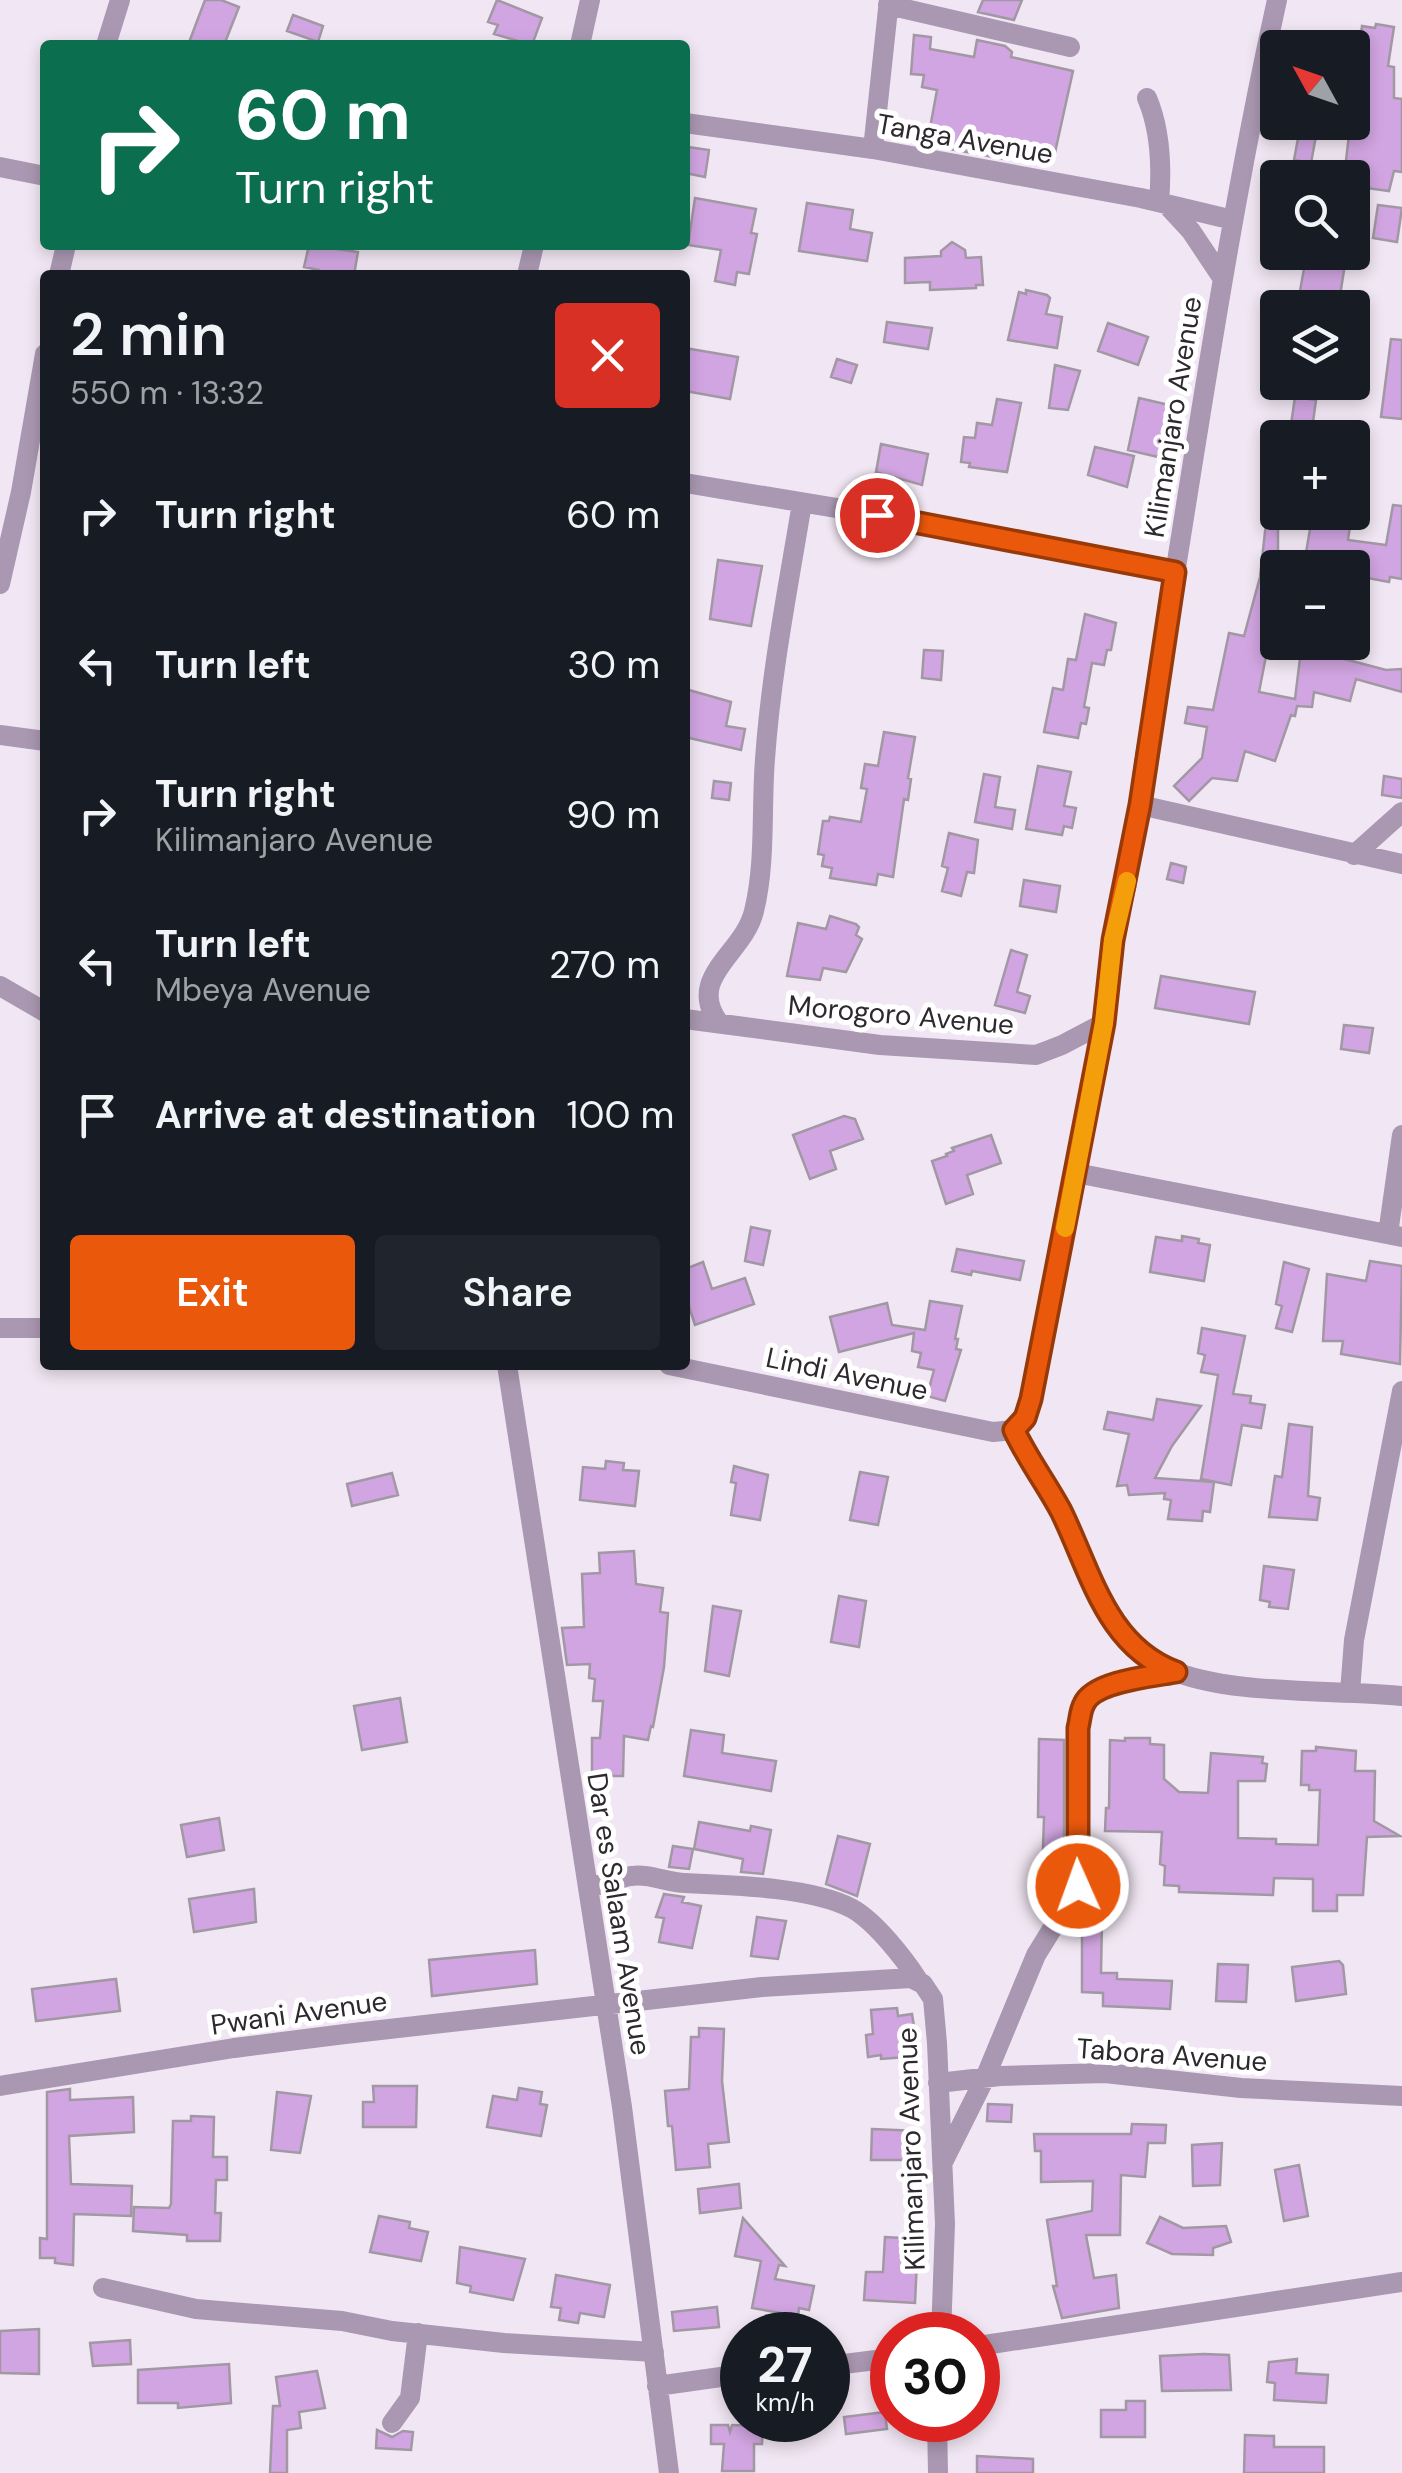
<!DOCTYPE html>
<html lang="en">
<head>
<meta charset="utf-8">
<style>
  body { margin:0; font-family:"DM Sans",sans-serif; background:#20242c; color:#f1f3f6; height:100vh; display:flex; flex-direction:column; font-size:38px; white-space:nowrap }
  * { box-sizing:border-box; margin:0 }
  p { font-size:32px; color:#9ea1a6 }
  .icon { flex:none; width:55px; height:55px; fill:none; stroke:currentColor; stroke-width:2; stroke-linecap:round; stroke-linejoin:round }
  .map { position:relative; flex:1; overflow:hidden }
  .sheet { position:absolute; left:40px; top:270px; width:650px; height:1100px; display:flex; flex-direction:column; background:#171b24; border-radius:10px; box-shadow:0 5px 15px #0003 }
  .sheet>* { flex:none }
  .guide { position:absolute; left:40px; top:40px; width:650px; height:210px; border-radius:10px; box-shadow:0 5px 15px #0003; background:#0b6e4f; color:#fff; overflow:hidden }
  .needle { width:65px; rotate:310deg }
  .controls { position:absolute; left:1260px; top:30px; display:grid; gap:20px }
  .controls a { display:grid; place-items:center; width:110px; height:110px; border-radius:10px; background:#171b24; box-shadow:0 5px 15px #0003; font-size:50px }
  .speed { position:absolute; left:720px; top:2312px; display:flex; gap:20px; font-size:50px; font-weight:700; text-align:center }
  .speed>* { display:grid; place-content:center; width:130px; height:130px; border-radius:50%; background:#171b24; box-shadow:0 5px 15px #0003; line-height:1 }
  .speed small { font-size:25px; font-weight:400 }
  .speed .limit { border:15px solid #d22; background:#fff; color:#111 }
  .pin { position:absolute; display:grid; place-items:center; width:85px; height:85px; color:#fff; margin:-42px; border:5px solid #fff; border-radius:50%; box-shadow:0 2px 10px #0007 }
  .me { position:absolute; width:110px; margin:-55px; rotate:358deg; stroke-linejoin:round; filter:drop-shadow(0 0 8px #0008) }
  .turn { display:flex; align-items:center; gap:35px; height:210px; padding:0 30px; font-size:45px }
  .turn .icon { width:130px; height:130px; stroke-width:2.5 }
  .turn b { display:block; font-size:70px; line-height:85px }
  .round { display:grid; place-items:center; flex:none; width:105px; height:105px; border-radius:10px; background:#20242c }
  .head { display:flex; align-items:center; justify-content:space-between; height:170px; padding:0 30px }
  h1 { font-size:60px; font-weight:600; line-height:75px }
  .button { display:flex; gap:20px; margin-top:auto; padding:20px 30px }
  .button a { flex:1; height:115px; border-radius:10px; background:#ea580c; color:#fff; font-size:40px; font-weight:600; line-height:115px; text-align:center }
  .button a+a { background:#20242c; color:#f1f3f6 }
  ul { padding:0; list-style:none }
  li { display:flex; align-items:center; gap:30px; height:150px; padding:0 30px }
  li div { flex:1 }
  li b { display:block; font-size:38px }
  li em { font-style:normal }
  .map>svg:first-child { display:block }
  .building { fill:#d1a5e1; stroke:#a198a4; stroke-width:2.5 }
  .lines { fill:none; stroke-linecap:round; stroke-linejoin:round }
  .minor { stroke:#aa97b1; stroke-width:20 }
  .route-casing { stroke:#983908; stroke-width:25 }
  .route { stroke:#ea580c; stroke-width:18 }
  .slow { stroke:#f59e0b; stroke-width:18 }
  .labels { text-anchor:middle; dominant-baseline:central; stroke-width:10; stroke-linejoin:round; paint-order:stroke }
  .street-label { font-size:28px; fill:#2d292e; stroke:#fff }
</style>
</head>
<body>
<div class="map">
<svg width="1402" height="2473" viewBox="0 0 1402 2473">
  <rect width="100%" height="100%" fill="#f1e7f4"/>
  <path class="building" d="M205,0H221L239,7L224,45H188Z
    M497,0L542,18L532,45L494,34L498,25L488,22Z
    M983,0H1022L1014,20L978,12Z
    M293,15L323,26L318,42L287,31Z
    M1376,24L1394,27L1388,66L1394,67V98L1402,99V172L1394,171L1389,191L1352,186V178H1344L1350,126L1359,127L1358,103L1366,66L1357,65L1362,26L1375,28Z
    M914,35L931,37L930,49L974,57L977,40L1005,46L1012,52L1011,57L1073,71L1054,157L1007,148L1005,159L917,143L921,126L930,128L937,90L922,87L924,75L911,74Z
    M1299,133L1316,136L1311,163L1294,160Z
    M688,147L709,150L705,177L685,173V151Z
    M695,198L756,209L751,233L757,234L749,274L737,272L735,285L715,281L721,250L688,245Z
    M807,203L853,210L850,229L872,233L867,261L799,251Z
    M1378,205L1402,208L1397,242L1373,238Z
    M952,242L965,250L966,258L981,257L983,285H976V288L930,290V282L905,283V258L941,256V251Z
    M309,245L358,252L354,275H318L319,270L304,267Z
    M1316,253L1346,258L1338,308H1297L1305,263L1314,265Z
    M1026,290L1047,295L1050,298L1046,314L1062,317L1057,348L1008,340L1019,292L1026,294Z
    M887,322L932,328L928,349L884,342Z
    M1108,323L1148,337L1138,365L1098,351Z
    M1391,339L1402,340V419L1381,417Z
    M685,348L738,357L730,399L685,391Z
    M837,359L857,365L851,383L831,377Z
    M1055,365L1080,371L1068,410L1049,408Z
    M1295,397L1316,400L1313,422L1348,427L1347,438H1289Z
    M1139,398L1169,405L1158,457L1128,450Z
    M997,399L1021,403L1007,472L969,467L970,463L961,462L964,437L975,438L977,423L992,425Z
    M881,444L928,454L922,485L876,472Z
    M1095,447L1134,456L1127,487L1088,475Z
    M1393,505L1402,506V579L1390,577L1389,582L1352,575V568L1304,564L1313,512H1352L1348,540L1386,545Z
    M1266,523L1278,524V652L1267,651L1259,692L1295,699L1302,642H1325L1322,653L1386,670L1402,669V692L1356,679L1350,701L1314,692L1312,707L1297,706L1295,716L1291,715L1275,761L1245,751L1237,781L1212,778L1189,801L1174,786L1202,758L1207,727L1185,723L1188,707L1213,710L1229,633L1244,636L1260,577Z
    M718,560L762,566L751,626L710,619Z
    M1085,614L1116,623L1111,650H1107L1104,665L1092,663L1084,707L1089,708L1086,724L1081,723L1078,738L1044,732L1053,688L1063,690L1068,659L1076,660Z
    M924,650L943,651L941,680L922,678Z
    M689,690L731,702L726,726L745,729L741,750L685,737V697Z
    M884,732L915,737L908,778L911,779L908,800L904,799L893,877L878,874L876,885L830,878L832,868L822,866L824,855L818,854L823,821H829L830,817L861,822L867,789L861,788L865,764L878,766Z
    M1038,766L1071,772L1064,806L1076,808L1072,828L1064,826L1062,835L1026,829Z
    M984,774L1000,777L995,807L1015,810L1012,829L975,822Z
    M1384,776L1402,779V798L1382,795Z
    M714,781L731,783L729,800L712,798Z
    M949,833L978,840L974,873L967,872L961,896L942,891L948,868L942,866Z
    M1171,863L1186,867L1183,883L1167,879Z
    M1024,880L1060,886L1056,912L1020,906Z
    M830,916L856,924L859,927L856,935L862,939L846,972L823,968L820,980L787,976L798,923L826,929Z
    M1011,950L1027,955L1017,992L1030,996L1025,1013L995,1005Z
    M1161,976L1255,992L1249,1024L1155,1008Z
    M1344,1025L1373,1028L1369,1053L1341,1049Z
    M844,1116L855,1119L863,1139L830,1151L836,1169L810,1179L793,1135Z
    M991,1135L1001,1163L967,1175L973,1194L946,1204L932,1161L947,1156L946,1154L954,1151L952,1148Z
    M751,1227L770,1231L763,1265L745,1261Z
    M1182,1236L1199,1239L1198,1243L1210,1245L1204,1281L1150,1272L1156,1237L1182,1241Z
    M957,1249L1024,1261L1020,1280L972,1271L971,1275L952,1271Z
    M1370,1261L1402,1266L1400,1364L1341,1354L1343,1341H1323L1327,1274L1366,1281Z
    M703,1262L712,1289L745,1278L754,1304L695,1325L685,1295V1269Z
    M1284,1262L1309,1269L1292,1332L1276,1328L1282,1306L1276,1304Z
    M930,1301L962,1306L955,1339H958L956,1349L961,1350L945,1401L927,1396L934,1370L918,1367L921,1353L912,1351L914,1333L839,1352L830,1317L887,1303L892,1325L925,1330Z
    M1202,1328L1245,1336L1233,1394L1251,1396L1250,1403L1265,1405L1261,1428L1242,1425L1231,1485L1201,1479L1218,1375L1201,1372L1205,1355L1198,1353Z
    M1157,1399L1201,1406L1172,1446L1155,1478L1214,1482L1210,1512L1203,1511L1202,1521L1168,1519L1171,1500L1164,1499L1165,1493L1129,1495L1127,1485L1117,1486L1129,1434L1104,1429L1108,1412L1153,1420Z
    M1289,1424L1312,1427L1308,1496L1320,1498L1317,1520L1269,1517L1275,1476L1282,1477Z
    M606,1461L624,1463L623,1470L639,1471L635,1506L580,1500L583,1467L605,1469Z
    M734,1466L768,1475L760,1520L731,1515L736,1483L731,1482Z
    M860,1472L888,1477L878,1525L850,1520Z
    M392,1473L398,1495L352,1506L347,1484Z
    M634,1551L636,1584L663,1588L660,1612L668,1613L664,1667L653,1727L651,1726L648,1740L624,1736L623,1776H592V1738H600L603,1701H593L595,1679L589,1678L590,1664L567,1665L562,1628L584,1627L582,1574L600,1573L599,1553Z
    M1264,1566L1294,1570L1288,1609L1269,1607L1270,1602L1260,1600Z
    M839,1596L866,1601L859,1647L831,1642Z
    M713,1606L741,1611L729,1676L705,1671Z
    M400,1698L407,1742L362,1750L354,1706Z
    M691,1730L724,1735L722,1753L776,1761L771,1791L684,1776Z
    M1125,1738H1150V1744L1164,1745V1779L1179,1792L1208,1793L1211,1753L1263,1757L1262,1763L1267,1764L1265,1781H1238V1838L1276,1839V1844L1318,1845L1320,1790H1309V1785H1301L1302,1751H1316V1747L1356,1751L1355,1771H1375L1374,1821L1400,1836L1367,1837L1363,1895H1337V1911H1313V1879L1274,1878L1273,1895L1179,1892V1886L1164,1885L1165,1866L1160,1864L1162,1832L1105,1831L1106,1808H1109L1110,1740L1125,1741Z
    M1039,1739L1064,1740V1880L1042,1879L1044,1817H1038Z
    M219,1818L224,1850L187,1857L181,1825Z
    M699,1822L750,1831L751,1826L771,1830L763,1874L741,1872L743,1859L694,1849Z
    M838,1836L870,1844L857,1896L826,1884Z
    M673,1846L693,1849L689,1869L669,1867Z
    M254,1889L256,1922L194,1932L189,1899Z
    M664,1894L684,1897L682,1902L701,1906L692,1948L659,1942L664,1918L656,1917Z
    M1076,1916H1093V1920H1102L1101,1973H1117V1979L1172,1981L1170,2009L1103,2006V1993L1082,1992V1935L1073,1934L1071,1928Z
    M757,1917L786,1921L778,1959L751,1956Z
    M535,1950L537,1984L432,1996L429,1960Z
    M1339,1961L1343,1965L1346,1994L1296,2001L1292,1967Z
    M1218,1964L1248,1965L1246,2002L1216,2001Z
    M116,1979L120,2011L36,2021L32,1989Z
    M897,2008L898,2016L912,2014L918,2051L905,2053L906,2057L881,2059V2055L868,2057L866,2035L873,2034L871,2010Z
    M699,2028L724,2029L722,2081L729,2142L708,2144L710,2167L676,2170L672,2126H668L665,2091L689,2089L691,2037H699Z
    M373,2086H417L416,2127H363V2102H374Z
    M519,2088L542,2092L540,2104L547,2105L541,2136L487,2127L493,2096L517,2100Z
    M70,2089V2100L133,2097L134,2132L69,2136L71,2184L132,2186L131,2216L74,2214L73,2265L55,2263V2258H40V2238L47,2239V2092Z
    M277,2092L311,2096L300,2153L271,2150Z
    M988,2104L1012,2105L1011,2122L987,2121Z
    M191,2116L214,2117L213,2157H227V2180H216L215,2213H221L220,2241H187V2235L133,2231L134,2207L169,2208L171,2204L173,2121H191Z
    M1132,2124L1166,2125L1165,2143H1148L1145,2177L1121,2175L1120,2235H1086L1094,2278L1116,2275L1119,2308L1062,2318L1053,2286H1057L1047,2220L1092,2211L1093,2181L1041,2182V2151H1035L1034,2134H1131Z
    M872,2129L919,2131L918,2160H871Z
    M1222,2143L1220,2185L1193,2186L1192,2145Z
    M1299,2165L1308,2216L1284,2221L1275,2170Z
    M739,2184L741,2208L700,2213L698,2189Z
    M379,2216L410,2222L409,2228L428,2232L421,2261L370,2252Z
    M1160,2217L1183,2228L1226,2226L1231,2242L1213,2248V2255L1172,2254L1147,2243Z
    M743,2218L785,2266L779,2265L775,2279L814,2286L809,2310L799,2308L798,2316L752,2308L761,2261L735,2256Z
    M885,2237L918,2239L915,2303L864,2300L866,2272H883Z
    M460,2247L525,2259L513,2300L470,2292L471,2286L457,2283Z
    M556,2275L610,2285L604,2317L580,2313L578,2323L559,2320L561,2308L551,2307Z
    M717,2307L719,2327L674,2331L672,2312Z
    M39,2329V2374L0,2373V2331Z
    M130,2340L131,2364L93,2366L90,2343Z
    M1204,2354L1229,2355L1231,2390L1162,2391L1160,2356Z
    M1297,2359L1296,2373L1328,2375L1326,2403L1274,2400L1275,2383L1267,2382L1269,2362Z
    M229,2364L231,2403L178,2408V2403H138V2370Z
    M317,2371L325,2408L299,2412L301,2428L287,2430V2473H270L273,2406H280L276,2377Z
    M1126,2401H1145V2437H1101V2410H1126Z
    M885,2412L887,2429L846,2434L844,2417Z
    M711,2425H728L730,2432L732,2425L763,2426L762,2444H754V2471H722L724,2444H711Z
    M377,2430L392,2437L403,2431L413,2432L411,2450L376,2448Z
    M1245,2435L1274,2436V2447H1324V2473H1244Z
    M977,2456L1033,2459V2473H977Z"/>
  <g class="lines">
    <path class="minor" d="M888,5L1070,47
      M106,45L120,0
      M580,45L590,0
      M1147,98C1161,131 1162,167 1159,202
      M685,123L873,149L1141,198L1233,220
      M873,149L889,0
      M0,167L45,176
      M1166,204L1191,231L1223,279
      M59,275L66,245
      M527,275L534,245
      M685,483L915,521L1175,572
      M0,584L21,492L45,354
      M0,735L45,741
      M1140,805L1402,864
      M1354,855L1402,812
      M0,986L45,1012
      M685,1019L880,1045L1036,1055L1062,1045L1104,1023
      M719,1023C685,977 744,954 754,911C766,862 761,809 765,759C771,673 788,588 802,503
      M1076,1173L1402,1237
      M1388,1234L1402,1135
      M0,1328H45
      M507,1365L622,2107L669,2473
      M669,1365L993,1432L1014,1430
      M1014,1430L1025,1418L1031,1399L1104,1023L1113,939L1127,884L1146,750C1189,500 1222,248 1277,0
      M1014,1430C1027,1457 1045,1481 1059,1509C1088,1565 1103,1641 1168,1669C1230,1696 1333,1689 1402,1696
      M1350,1692L1354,1640L1402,1391
      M588,1886C610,1886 616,1877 632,1876C649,1873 668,1883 685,1883C730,1885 811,1887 851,1908C874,1920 904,1958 918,1980
      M938,2083L1000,2076L1105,2073L1241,2088L1402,2096
      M0,2086L234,2048L345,2034L762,1987L911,1978L923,1984L933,1999L937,2043L945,2224L941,2335
      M943,2162L985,2078L1036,1955L1078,1887V1728C1080,1721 1080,1711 1084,1704C1094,1681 1154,1676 1176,1672
      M103,2288L196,2309L342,2321L392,2331L504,2343L654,2352
      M978,2346L1402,2282
      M828,2366L892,2358
      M657,2386L742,2374
      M937,2420L938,2473
      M392,2423L410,2398L418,2333"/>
  </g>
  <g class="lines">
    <defs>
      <path id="route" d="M877,515L1175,572L1140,805L1113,940L1104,1023L1031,1399L1025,1418L1014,1430C1027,1458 1046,1483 1061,1511C1091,1572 1106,1646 1176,1672C1154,1676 1094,1681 1084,1704C1080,1711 1080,1721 1078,1728V1886"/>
    </defs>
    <use href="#route" class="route-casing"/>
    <use href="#route" class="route"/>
    <path class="slow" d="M1065,1228L1104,1023L1113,940L1127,881"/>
  </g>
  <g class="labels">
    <g class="street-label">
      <text transform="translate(965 139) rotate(10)">Tanga Avenue</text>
      <text transform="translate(1173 417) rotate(-81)">Kilimanjaro Avenue</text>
      <text transform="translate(901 1015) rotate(5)">Morogoro Avenue</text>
      <text transform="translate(847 1374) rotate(12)">Lindi Avenue</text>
      <text transform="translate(619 1914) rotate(81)">Dar es Salaam Avenue</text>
      <text transform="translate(299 2013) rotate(-8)">Pwani Avenue</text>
      <text transform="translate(1172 2055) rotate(4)">Tabora Avenue</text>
      <text transform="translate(911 2149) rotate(-92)">Kilimanjaro Avenue</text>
    </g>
  </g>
</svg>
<div class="controls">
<a><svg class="needle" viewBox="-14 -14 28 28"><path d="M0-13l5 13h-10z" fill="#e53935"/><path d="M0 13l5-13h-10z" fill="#9ea1a6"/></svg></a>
<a><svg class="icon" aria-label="search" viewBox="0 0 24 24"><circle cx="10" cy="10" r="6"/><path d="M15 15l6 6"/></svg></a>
<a><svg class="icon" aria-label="layers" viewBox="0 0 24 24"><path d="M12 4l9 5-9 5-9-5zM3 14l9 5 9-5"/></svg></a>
<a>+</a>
<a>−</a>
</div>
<div class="speed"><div>27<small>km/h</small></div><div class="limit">30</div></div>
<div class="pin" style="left:877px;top:515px;background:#d93025"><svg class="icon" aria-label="arrive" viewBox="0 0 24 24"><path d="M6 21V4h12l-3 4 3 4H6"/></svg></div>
<svg class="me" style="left:1078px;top:1886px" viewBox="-20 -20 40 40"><circle r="17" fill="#ea580c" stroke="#fff" stroke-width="3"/><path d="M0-11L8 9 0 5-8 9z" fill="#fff"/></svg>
<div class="guide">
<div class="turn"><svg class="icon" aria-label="right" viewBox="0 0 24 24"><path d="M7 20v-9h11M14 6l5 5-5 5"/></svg><div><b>60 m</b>Turn right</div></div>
</div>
<section class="sheet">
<div class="head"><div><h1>2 min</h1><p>550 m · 13:32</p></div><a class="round" style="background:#d93025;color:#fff"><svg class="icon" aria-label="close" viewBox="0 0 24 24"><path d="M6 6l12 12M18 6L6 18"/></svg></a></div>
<ul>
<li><svg class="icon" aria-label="right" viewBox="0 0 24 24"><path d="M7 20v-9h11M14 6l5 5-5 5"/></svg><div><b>Turn right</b></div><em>60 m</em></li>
<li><svg class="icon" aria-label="left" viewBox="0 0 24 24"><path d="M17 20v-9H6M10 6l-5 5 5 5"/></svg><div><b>Turn left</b></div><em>30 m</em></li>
<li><svg class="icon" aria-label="right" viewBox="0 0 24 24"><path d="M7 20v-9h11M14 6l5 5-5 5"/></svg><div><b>Turn right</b><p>Kilimanjaro Avenue</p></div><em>90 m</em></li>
<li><svg class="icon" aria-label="left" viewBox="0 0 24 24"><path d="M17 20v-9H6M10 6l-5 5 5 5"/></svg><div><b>Turn left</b><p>Mbeya Avenue</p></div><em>270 m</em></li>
<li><svg class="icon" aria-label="arrive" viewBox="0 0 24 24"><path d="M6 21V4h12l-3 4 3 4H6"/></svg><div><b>Arrive at destination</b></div><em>100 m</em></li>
</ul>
<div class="button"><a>Exit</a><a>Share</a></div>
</section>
</div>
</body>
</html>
